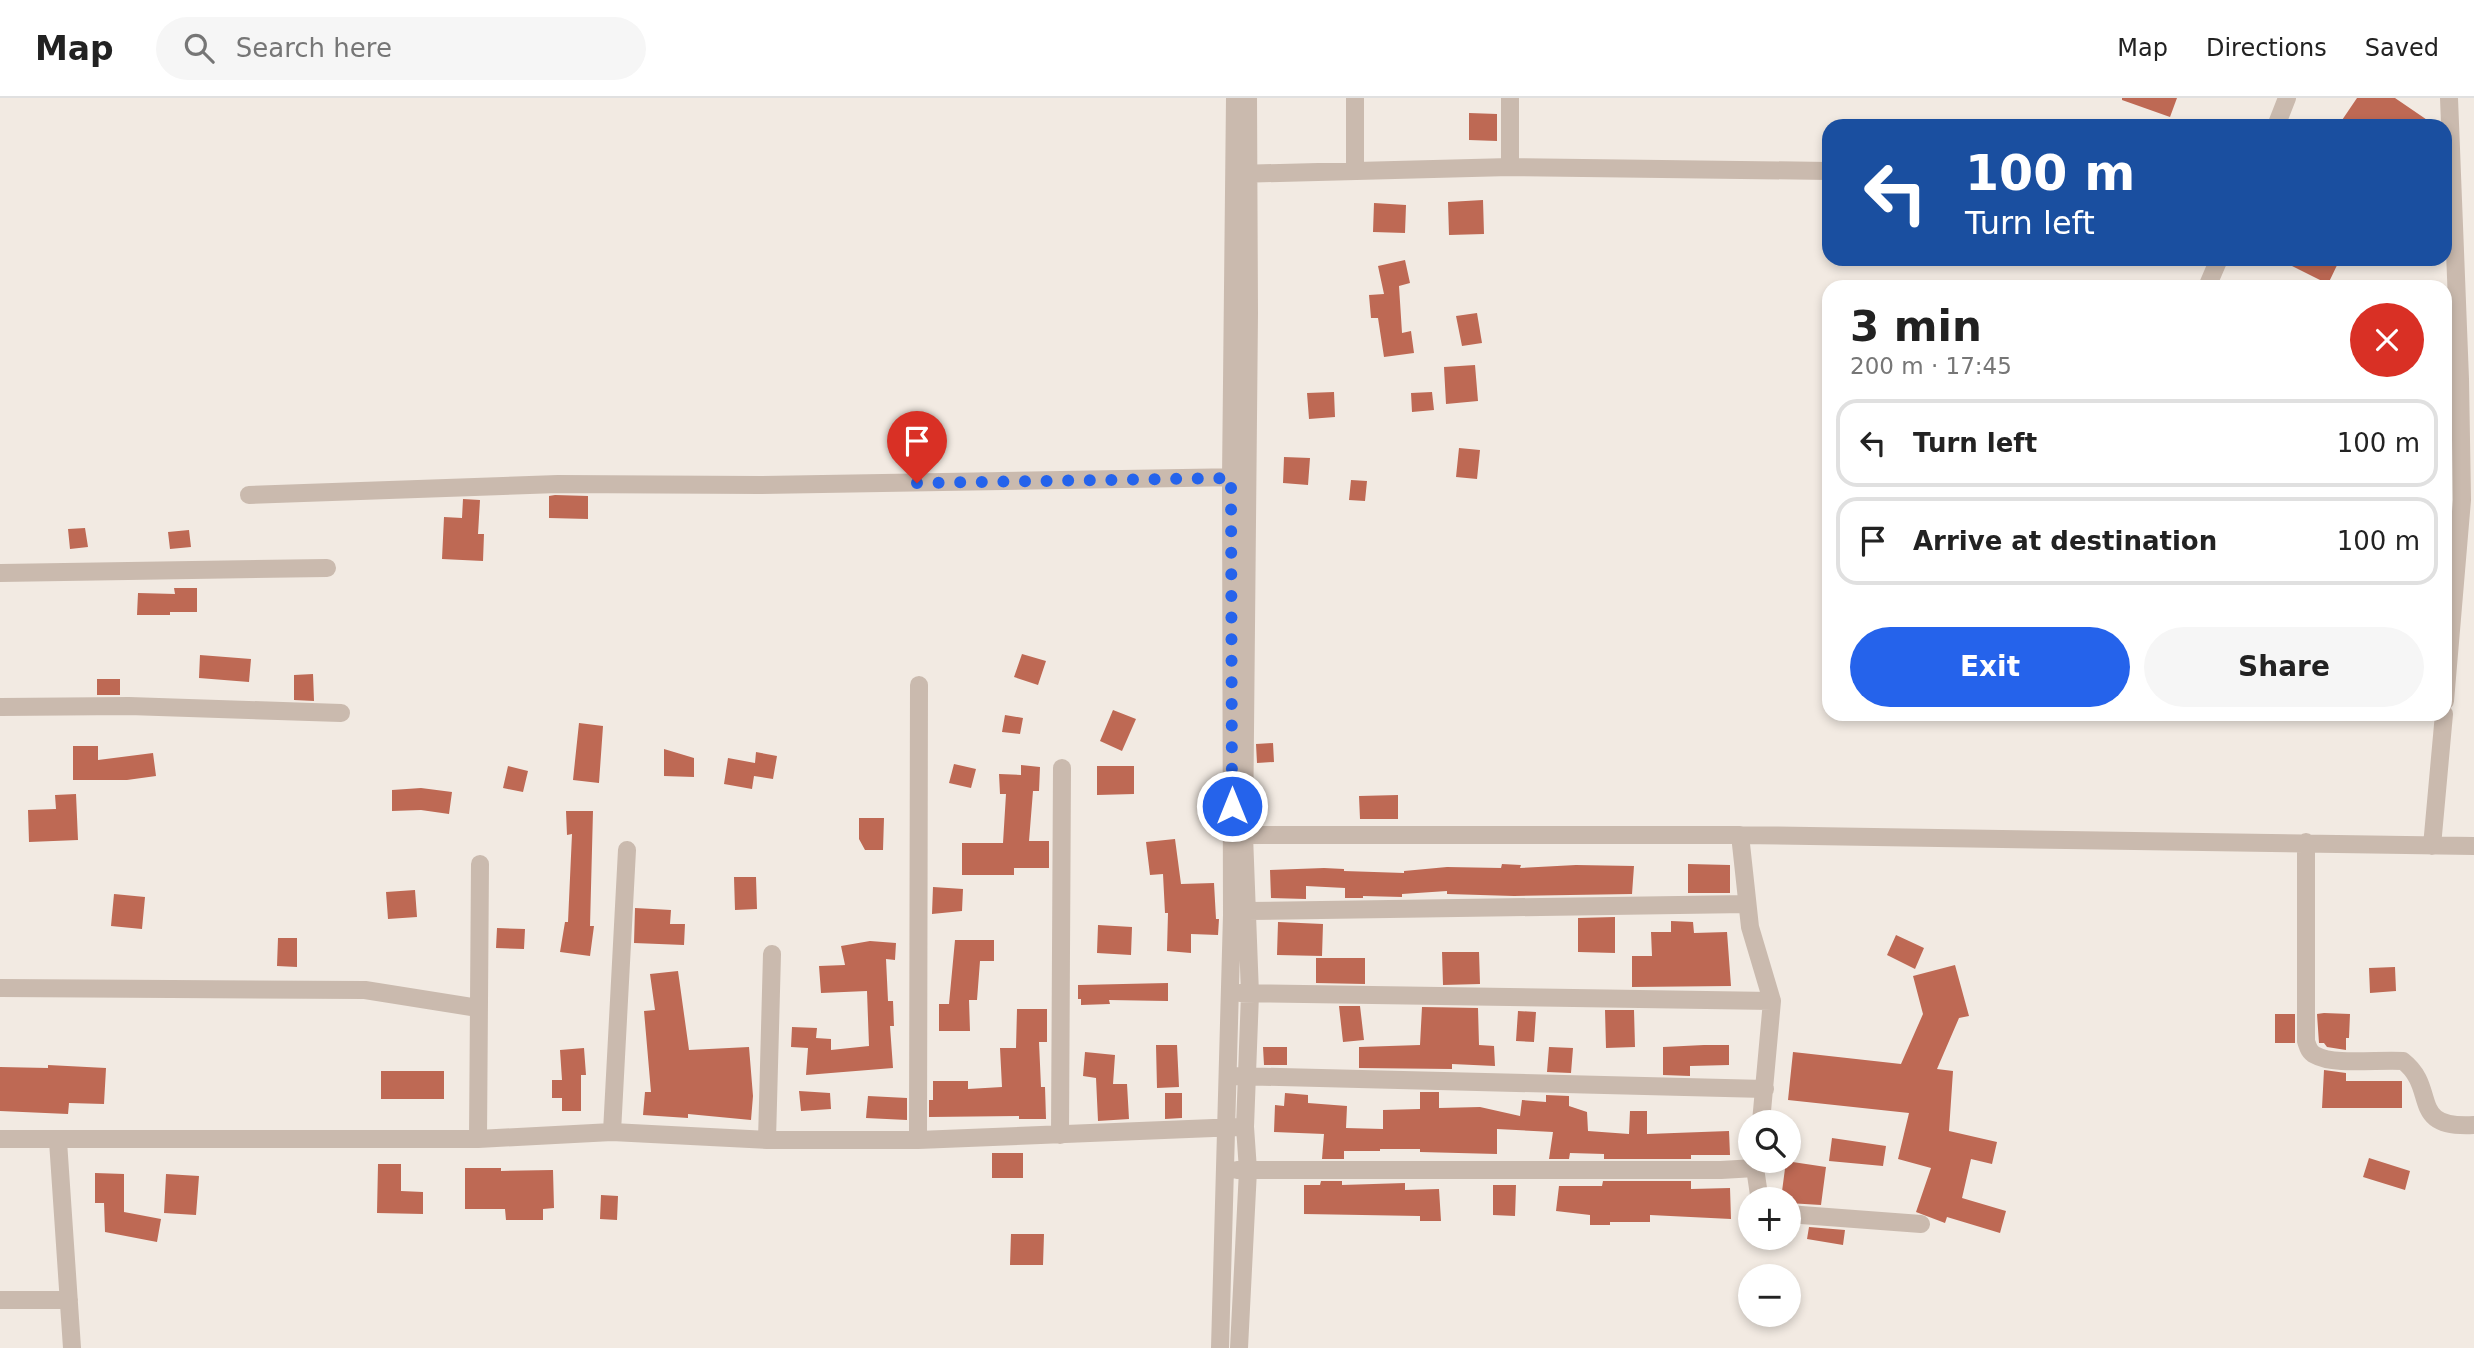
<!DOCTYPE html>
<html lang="en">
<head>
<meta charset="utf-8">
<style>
  body { margin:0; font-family:"DejaVu Sans",sans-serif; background:#f6f6f6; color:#222; height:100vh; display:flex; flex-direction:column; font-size:26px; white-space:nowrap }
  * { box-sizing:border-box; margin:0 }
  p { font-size:23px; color:#767676 }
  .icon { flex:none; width:38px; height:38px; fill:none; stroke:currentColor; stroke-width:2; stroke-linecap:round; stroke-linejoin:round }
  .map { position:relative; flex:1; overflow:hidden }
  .details { position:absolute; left:1822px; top:182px; width:630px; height:441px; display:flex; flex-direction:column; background:#fff; border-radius:21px; box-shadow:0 4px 10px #0003 }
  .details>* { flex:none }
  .banner { position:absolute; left:1822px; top:21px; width:630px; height:147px; border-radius:21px; box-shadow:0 4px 10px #0003; background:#1a4fa0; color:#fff; overflow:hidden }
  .controls { position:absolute; left:1738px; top:1012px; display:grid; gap:14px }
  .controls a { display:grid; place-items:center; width:63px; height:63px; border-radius:50%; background:#fff; box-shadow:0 4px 10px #0003; font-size:35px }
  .pin { position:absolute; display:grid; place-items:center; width:60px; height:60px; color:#fff; margin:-72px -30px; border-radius:50% 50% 50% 0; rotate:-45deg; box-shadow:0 0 7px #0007 }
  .pin .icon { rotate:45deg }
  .me { position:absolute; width:77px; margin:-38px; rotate:0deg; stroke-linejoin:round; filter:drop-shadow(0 0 5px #0008) }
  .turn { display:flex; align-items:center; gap:24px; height:147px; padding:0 28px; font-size:32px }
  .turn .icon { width:91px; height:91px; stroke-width:2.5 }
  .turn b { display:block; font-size:49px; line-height:60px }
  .round { display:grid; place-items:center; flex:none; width:74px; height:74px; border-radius:37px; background:#f6f6f6 }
  .summary { display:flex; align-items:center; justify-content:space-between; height:119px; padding:0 28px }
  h1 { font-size:42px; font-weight:700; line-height:52px }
  .action { display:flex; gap:14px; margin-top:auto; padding:14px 28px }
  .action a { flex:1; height:80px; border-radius:42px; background:#2563eb; color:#fff; font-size:28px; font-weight:700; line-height:80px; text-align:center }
  .action a+a { background:#f6f6f6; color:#222 }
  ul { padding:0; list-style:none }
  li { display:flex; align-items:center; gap:21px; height:88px; margin:0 14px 10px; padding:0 14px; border:4px solid #e0e0e0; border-radius:21px }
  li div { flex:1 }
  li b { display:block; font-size:26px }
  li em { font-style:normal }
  header { display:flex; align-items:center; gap:42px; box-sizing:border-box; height:98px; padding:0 35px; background:#fff; border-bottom:2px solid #e0e0e0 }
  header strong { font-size:33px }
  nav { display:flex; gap:38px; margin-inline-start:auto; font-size:24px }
  .search { width:490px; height:63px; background:#f6f6f6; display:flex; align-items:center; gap:18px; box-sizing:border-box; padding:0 24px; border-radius:38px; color:#767676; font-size:26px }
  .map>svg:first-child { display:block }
  .building { fill:#be6954 }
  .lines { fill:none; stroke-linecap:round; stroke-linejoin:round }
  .minor { stroke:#cabaae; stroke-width:18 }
  .route { stroke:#2563eb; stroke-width:12; stroke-dasharray:0 21.6 }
</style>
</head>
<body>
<header>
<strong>Map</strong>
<div class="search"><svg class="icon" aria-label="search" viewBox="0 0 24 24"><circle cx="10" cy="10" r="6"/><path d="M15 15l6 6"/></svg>Search here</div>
<nav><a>Map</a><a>Directions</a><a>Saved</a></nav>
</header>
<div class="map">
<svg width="2474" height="1250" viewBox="0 0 2474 1250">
  <rect width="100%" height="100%" fill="#f2eae2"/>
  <path class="building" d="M2122,0H2177L2170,19L2122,2Z
    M2357,0H2395L2436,28H2338Z
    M1469,15L1497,16V43L1469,42Z
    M1483,102L1484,136L1449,137L1448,104Z
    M1374,105L1406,107L1405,135L1373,134Z
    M2278,161H2340L2328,186Z
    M1405,162L1410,185L1399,188L1402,235L1411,233L1414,255L1384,259L1378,220H1371L1369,197L1384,196L1378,168Z
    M1477,215L1482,245L1462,248L1456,218Z
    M1475,267L1478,303L1446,306L1444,269Z
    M1334,294L1335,319L1309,321L1307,295Z
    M1432,294L1434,312L1412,314L1411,295Z
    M1459,350L1480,352L1477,381L1456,379Z
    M1284,359L1310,360L1308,387L1283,385Z
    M1351,382L1367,383L1365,403L1349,402Z
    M555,397L588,398V421L549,420V398Z
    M463,401L480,402L478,436H484L483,463L442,461L444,419L462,420Z
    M85,430L88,449L70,451L68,431Z
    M189,432L191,449L170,451L168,434Z
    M174,490H197V514H170V517H137L138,495L175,496Z
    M1022,556L1046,563L1038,587L1014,579Z
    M200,557L251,561L249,584L199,580Z
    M313,576L314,603L294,602V577Z
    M97,581H120V597H97Z
    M1113,612L1136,621L1122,653L1100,643Z
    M1005,617L1023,620L1020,636L1002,634Z
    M579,625L603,628L599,685L573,682Z
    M1273,645L1274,664L1257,665L1256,646Z
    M73,648H98V662L153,655L156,678L127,682H73Z
    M664,651L694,660V679L664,678Z
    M756,654L777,658L773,681L754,678L752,691L724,686L728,660L755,665Z
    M954,666L976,671L971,690L949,685Z
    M1021,667L1040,669L1039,693H1033L1029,743H1049V770H1014V777H962V745H1003L1006,696H1000L999,676L1021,677Z
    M508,668L528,673L523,694L503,690Z
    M1097,668H1134V696L1097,697Z
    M421,690L452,694L449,716L421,712L392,713V692Z
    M76,696L78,742L29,744L28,712L56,711L55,697Z
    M1398,697V721H1360L1359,698Z
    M566,713H593L590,828H594L590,858L560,854L565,824H568L572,736L567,737Z
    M859,720H884L883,752H865L859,741Z
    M1175,741L1181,786L1214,785L1216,821H1219L1218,837L1191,836V855L1167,853L1168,815H1165L1163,776L1150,777L1146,744Z
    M1502,766L1521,767L1520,770L1576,767L1634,768L1632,796L1514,798L1447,796V793L1402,796V799L1363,798V800H1345V790L1306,788V801L1271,800L1270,772L1324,770L1344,771V773L1404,775V773L1447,769L1501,770Z
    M1688,766L1730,767V795H1688Z
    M734,779H756L757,811L735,812Z
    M933,789L963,791L962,813L932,816Z
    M415,792L417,819L388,821L386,794Z
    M114,796L145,799L142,831L111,828Z
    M635,810L671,812L670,826H685L684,847L634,845Z
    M1615,819V855L1578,854V820Z
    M1671,823L1693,824L1694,835L1727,834L1731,888L1632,889V858H1652L1651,834H1671Z
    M1278,824L1323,826L1322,858L1277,857Z
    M1098,827L1132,829L1131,857L1097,855Z
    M497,830L525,831L524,851L496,850Z
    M1896,837L1924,850L1915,871L1887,857Z
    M278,840H297V869L277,868Z
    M955,842H994V863H980L977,902H969L970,933H939V906H949Z
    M870,843L896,845L895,862L886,861L888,903H893L894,928H890L893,970L806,977L808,950L791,949L792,929L817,930L816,940L831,941V952L869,948L867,893L821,895L819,868L845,867L841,848Z
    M1442,854H1479L1480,886L1443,887Z
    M1316,860H1365V886L1316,885Z
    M1955,867L1969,918L1959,920L1937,971L1953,973L1949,1033L1997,1044L1992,1066L1971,1061L1962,1100L2006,1113L2000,1135L1947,1119L1945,1125L1916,1114L1931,1070L1898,1061L1909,1015L1788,1002L1793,954L1901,966L1923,916L1913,878Z
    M2395,869L2396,893L2370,895L2369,870Z
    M678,873L689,952L749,949L753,998L751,1022L688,1016V1020L643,1017L645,994H651L644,913L655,912L650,876Z
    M1168,885V903L1109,902L1110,906L1081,907V901H1078V887Z
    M1339,908H1360L1364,942L1343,944Z
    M1422,909L1478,910L1479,947L1494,948L1495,968L1452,966V971L1359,970V949L1420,947Z
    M1017,911H1047V944H1039L1041,989H1045L1046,1021H1019V1018L929,1019V1002H933V983H968V991L1002,989L1000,950H1016Z
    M1605,912H1634L1635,949L1606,950Z
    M1518,913L1536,914L1534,944L1516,943Z
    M2324,915L2350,916L2349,940H2346V952L2327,949L2324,945H2319L2317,916Z
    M2275,916H2295V945H2275Z
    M1156,947H1177L1179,989L1157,990Z
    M1704,947H1729V967L1690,968V978L1663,977V949Z
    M1263,949H1287V967H1264Z
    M1549,949L1573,950L1571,975L1547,974Z
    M584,950L586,977H581V1013H562V1000H552V982H562L560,952Z
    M1085,954L1115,957L1113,986H1127L1129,1021L1098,1023L1096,980L1083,978Z
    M48,967L106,970L104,1006L69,1005L68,1016L0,1013V969L48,970Z
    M2324,972L2346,975V983H2402V1010H2322Z
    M381,973H444V1001H381Z
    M799,993L830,995L831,1011L801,1013Z
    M1420,994H1439V1010L1480,1009L1520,1018L1522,1002L1546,1004V997L1569,998V1008L1587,1014L1588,1033L1629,1036L1630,1013H1647V1036L1729,1033L1730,1057H1691V1061H1604V1056L1570,1055L1569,1061H1549L1553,1034L1497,1031V1056L1420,1054V1051H1380V1053H1344V1061H1322L1324,1036L1274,1034L1275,1007L1284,1008L1285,995L1308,997V1005L1347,1008L1346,1030L1383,1031V1012L1420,1011Z
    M1165,995H1182V1020L1165,1021Z
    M868,998L907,1000V1022L866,1020Z
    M1832,1040L1886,1048L1883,1068L1829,1063Z
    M992,1055H1023V1080H992Z
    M2369,1060L2410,1073L2405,1092L2363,1079Z
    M1786,1063L1826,1069L1821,1107L1788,1105V1101H1781Z
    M378,1066H401V1093L423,1094V1116L377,1115Z
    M465,1070H501V1073L553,1072L554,1110L543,1111V1122H506L505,1111H465Z
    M95,1075L124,1076V1114L161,1121L157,1144L105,1134L104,1105H95Z
    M166,1076L199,1078L196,1117L164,1115Z
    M1321,1083H1342V1087L1405,1085V1092L1439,1091L1441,1123H1420V1118L1304,1116V1087H1320Z
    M1603,1083H1691V1091L1730,1090L1731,1121L1650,1117V1124H1610V1127H1590V1117L1556,1113L1559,1088H1602Z
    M1493,1087H1516L1515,1118L1493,1117Z
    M601,1097L618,1098L617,1122L600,1121Z
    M1809,1129L1845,1132L1843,1147L1807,1141Z
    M1011,1136H1044L1043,1167H1010Z"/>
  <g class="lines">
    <path class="minor" d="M1355,0V73
      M2276,28L2287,0
      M1510,69V0
      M1237,76L1510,69L1829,73
      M2207,189L2219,161
      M249,397L558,386L760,387L1243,379
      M0,475L327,470
      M2445,603L2462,402L2460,281L2449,0
      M0,609L129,608L341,615
      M1244,737H1740L2474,748
      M1740,737L1750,829L1772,903L1761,1024
      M2306,744V943C2308,949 2309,954 2315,957C2334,968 2380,961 2403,963C2439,991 2407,1031 2474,1027
      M2432,748L2444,616
      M1248,813L1747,806
      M0,890L365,892L478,910
      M1240,895L1772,903
      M1236,978L1765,991
      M612,1034L627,752
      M1060,1037L1062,670
      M0,1041H478L612,1034L767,1042H918L1238,1029
      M478,1041L480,766
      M767,1042L772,856
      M918,1042L919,587
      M58,1043L72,1250
      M1755,1070L1759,1097L1762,1101
      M1237,1072H1721L1755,1070L1756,1062
      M1788,1116L1921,1126
      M0,1202H69
      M1220,1250L1232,817L1231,380L1235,0
      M1239,1250L1248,1072L1245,1029L1250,896L1244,737L1249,215L1248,0"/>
  </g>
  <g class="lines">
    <path class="route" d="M917,385L1231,380L1232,708"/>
  </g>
</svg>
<div class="controls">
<a><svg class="icon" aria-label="search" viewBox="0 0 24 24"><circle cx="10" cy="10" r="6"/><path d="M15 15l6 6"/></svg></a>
<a>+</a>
<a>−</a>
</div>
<div class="pin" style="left:917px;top:385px;background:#d93025"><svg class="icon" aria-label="arrive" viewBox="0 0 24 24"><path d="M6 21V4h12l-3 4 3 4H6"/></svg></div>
<svg class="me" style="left:1232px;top:708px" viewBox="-20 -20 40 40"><circle r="17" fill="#2563eb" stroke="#fff" stroke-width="3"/><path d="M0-11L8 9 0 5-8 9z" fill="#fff"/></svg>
<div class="banner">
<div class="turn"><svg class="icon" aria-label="left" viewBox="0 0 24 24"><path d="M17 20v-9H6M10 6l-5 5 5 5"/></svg><div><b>100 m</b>Turn left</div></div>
</div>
<section class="details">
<div class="summary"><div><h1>3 min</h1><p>200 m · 17:45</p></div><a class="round" style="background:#d93025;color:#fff"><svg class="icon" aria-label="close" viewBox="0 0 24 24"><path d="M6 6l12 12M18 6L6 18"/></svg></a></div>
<ul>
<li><svg class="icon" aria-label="left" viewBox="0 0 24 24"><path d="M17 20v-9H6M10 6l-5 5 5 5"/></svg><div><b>Turn left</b></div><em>100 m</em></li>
<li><svg class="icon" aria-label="arrive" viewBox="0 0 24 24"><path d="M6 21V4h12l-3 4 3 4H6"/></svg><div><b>Arrive at destination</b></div><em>100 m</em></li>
</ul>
<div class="action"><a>Exit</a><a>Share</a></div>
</section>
</div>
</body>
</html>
